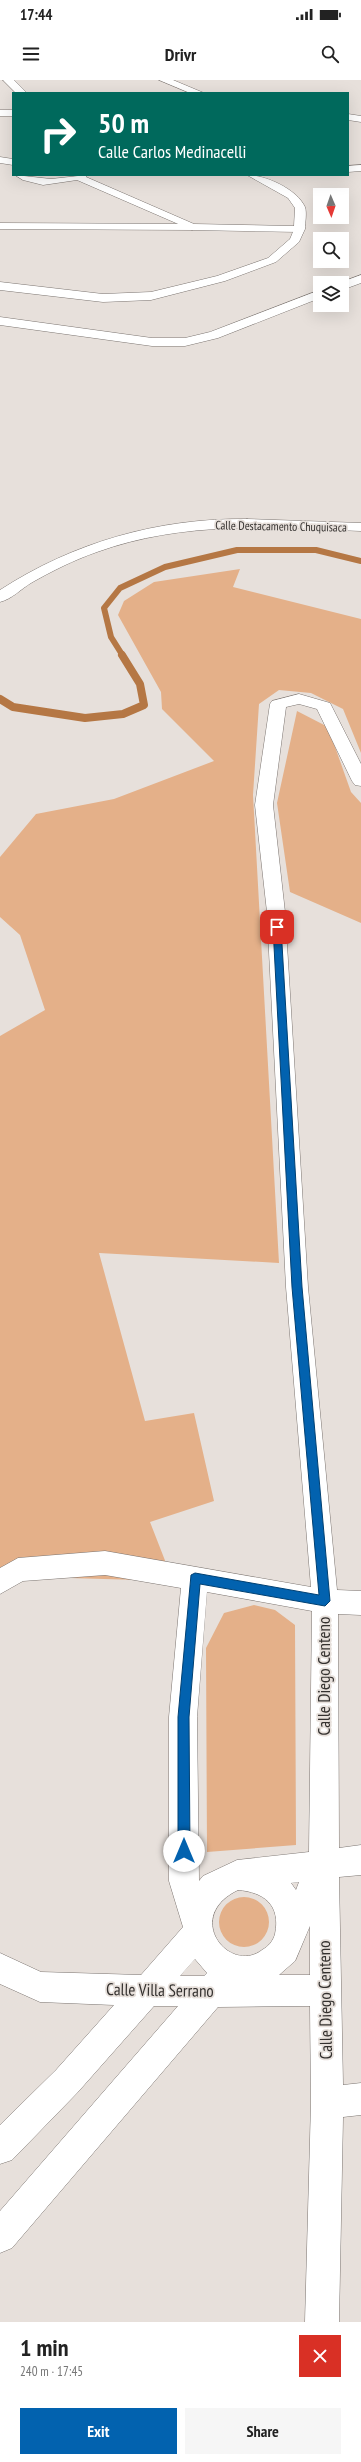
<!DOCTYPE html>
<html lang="en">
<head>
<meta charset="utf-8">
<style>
  body { margin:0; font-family:"PT Sans Narrow",sans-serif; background:#f6f6f6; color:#222; height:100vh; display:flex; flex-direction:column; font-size:15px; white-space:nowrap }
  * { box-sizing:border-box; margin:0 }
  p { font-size:13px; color:#767676 }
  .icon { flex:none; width:22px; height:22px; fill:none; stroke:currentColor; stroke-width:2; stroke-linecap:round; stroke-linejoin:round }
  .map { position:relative; height:2242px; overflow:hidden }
  .panel { display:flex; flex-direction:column; background:#fff; flex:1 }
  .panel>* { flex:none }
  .guide { position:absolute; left:12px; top:12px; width:337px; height:84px; border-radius:0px; box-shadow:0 4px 16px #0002; background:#00695c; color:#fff; overflow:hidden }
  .needle { width:26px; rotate:178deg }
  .buttons { position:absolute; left:313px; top:108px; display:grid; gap:8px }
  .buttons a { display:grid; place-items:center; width:36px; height:36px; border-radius:0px; background:#fff; box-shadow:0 4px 16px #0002; font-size:20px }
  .pin { position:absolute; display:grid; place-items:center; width:34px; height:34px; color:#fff; margin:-17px; border-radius:8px; box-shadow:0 2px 6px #0006 }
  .me { position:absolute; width:44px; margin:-22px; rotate:0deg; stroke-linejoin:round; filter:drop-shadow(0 0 3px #0008) }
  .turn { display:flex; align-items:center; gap:14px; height:84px; padding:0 20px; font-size:18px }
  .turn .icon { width:52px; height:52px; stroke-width:2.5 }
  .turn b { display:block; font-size:28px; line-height:34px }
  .round { display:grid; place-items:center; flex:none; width:42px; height:42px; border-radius:0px; background:#f6f6f6 }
  .summary { display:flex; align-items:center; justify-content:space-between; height:68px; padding:0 20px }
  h1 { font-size:24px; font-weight:600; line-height:30px }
  .action { display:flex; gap:8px; margin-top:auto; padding:8px 20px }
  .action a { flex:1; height:46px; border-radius:0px; background:#0262af; color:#fff; font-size:16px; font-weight:600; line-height:46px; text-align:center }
  .action a+a { background:#f6f6f6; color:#222 }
  .status { display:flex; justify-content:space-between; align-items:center; height:28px; padding:0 20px; background:#fff; direction:ltr }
  .status svg { height:11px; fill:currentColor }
  header { display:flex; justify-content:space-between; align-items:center; height:52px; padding:0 20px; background:#fff; font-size:18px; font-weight:600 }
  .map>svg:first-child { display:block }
  .green { fill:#e4b089 }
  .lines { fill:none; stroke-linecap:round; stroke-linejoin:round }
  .stream-far1 { stroke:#b57744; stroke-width:6 }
  .stream { stroke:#b57744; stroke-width:8 }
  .minor-casing { stroke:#7c7571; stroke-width:1 }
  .tertiary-casing { stroke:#7c7571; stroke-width:1 }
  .primary-casing { stroke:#7c7571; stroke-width:1 }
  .minor { fill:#fff; fill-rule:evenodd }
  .tertiary { fill:#fff; fill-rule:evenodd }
  .primary { fill:#fff; fill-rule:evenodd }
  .route { fill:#0262af; stroke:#014072 }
  .labels { text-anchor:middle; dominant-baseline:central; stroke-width:3.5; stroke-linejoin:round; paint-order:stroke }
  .far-street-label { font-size:12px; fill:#34312f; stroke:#e7e0db }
  .near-street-label { font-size:17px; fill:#34312f; stroke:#e7e0db }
</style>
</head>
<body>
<div class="status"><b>17:44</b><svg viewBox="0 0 49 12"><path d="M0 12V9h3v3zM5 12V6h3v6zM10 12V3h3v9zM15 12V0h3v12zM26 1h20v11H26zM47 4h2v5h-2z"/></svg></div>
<header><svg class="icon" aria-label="menu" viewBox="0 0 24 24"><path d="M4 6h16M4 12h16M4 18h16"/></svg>Drivr<svg class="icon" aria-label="search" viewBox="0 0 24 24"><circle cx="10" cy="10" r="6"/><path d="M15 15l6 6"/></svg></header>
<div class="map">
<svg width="361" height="2242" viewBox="0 0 361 2242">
  <rect width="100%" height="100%" fill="#e7e0db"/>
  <path class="green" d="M240,489L233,507L361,539V673L343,629L311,613L279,610L259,624L253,715L279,1183L99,1173L145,1341L194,1333L214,1421L150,1442L173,1501L0,1496V956L45,930L20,855L0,837V777L36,734L114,719L214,681L162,629L161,612L118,535L124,521L154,502Z
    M297,631L328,647L351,712L361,723V843L290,812L277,723Z
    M254,1525L275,1530L295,1545L296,1765L207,1772L206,1568L224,1533Z
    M219 1842a25 25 0 1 1 50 0a25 25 0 1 1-50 0Z"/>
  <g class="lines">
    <path class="stream-far1" d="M123,576L111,557L104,528L120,508L165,487L237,470H316L361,481"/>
    <path class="stream" d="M0,619L13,627L85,638L123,634L144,625L140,604L122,575"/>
    <defs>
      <path id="minor" d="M3,0H14L27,13H16Z
        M159,0H173L204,13H190Z
        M0,30H13V36H0Z
        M348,34L361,36V42L348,40Z
        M0,143L192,144L198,147L192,150L0,149Z
        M299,146L305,149L299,162L276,182L225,201L151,220L103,222L0,210V202L103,214L151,212L217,196L268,178L290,159L295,147Z
        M361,195V203L342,210V203H339Z
        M320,210V218L218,258L185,266H152L0,245V237L152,258H185L210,252Z
        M299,614L330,623L361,684V706L355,705L352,701L317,629L299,624L286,627L273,725L285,832L308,1207L337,1510L361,1511V1535L338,1534L339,1768L361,1765V1795L339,1797L343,2005L361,2003V2035L343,2037L339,2242H305L311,2023L310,1926L218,1927L12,2168L0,2173V2131L178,1926H154L78,2012L12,2080L0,2084V2045L56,1990L114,1925L40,1922L0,1904V1873L41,1892L141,1895L183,1847L169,1801V1637L181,1508L105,1495L23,1501L0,1514V1488L18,1478L105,1471L311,1507L286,1207L267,832L255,725L270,624L272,621ZM207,1512L312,1531L309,1772L237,1780L203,1796L199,1801L197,1637ZM299,1802L296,1810L291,1803ZM238,1810C264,1812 281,1825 275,1854C273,1861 269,1866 262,1870C230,1895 182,1837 238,1810ZM310,1846V1895H279L295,1881ZM195,1879L207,1893L204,1896H180Z"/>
      <path id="tertiary" d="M0,77L13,79V85L0,83Z
        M361,85V91L348,92V86Z
        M15,95L51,99L87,95L86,97L194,144L294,146L295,128L288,118L247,95C265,95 297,109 305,127C307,133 305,143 305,149L299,152L192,150L77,100L43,105L23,100Z"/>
      <path id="primary" d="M247,439L361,443V451C271,447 183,441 97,472C74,480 52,491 31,503C21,509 12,519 0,522V510C74,462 159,438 247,439Z"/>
    </defs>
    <use href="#minor" class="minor-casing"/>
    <use href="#tertiary" class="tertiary-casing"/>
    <use href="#primary" class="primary-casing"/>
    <use href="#minor" class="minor"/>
    <use href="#tertiary" class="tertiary"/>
    <use href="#primary" class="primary"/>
  </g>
  <path class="route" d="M277,845L281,847L302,1207L330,1521L325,1526L200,1504L189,1637L190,1771L188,1775L184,1777L180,1775L178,1771V1637L191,1495L195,1493L319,1515L292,1207L273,847Z"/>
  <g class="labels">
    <g class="far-street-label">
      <text transform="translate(281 446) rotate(1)">Calle Destacamento Chuquisaca</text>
    </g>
    <g class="near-street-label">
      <text transform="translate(324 1596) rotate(-90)">Calle Diego Centeno</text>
      <text transform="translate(160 1910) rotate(1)">Calle Villa Serrano</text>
      <text transform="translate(325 1920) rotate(-91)">Calle Diego Centeno</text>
    </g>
  </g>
</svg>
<div class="buttons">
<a><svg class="needle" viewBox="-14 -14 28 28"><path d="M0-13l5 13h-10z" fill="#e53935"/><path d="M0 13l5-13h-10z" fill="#767676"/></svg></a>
<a><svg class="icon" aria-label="search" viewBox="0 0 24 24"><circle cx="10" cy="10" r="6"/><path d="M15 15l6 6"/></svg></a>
<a><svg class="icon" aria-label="layers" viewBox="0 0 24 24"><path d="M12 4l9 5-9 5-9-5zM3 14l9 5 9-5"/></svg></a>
</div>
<div class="pin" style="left:277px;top:847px;background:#d93025"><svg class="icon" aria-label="arrive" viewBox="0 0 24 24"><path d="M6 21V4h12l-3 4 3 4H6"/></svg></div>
<svg class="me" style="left:184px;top:1771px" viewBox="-20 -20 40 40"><circle r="19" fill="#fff"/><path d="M0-13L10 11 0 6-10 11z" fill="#0262af"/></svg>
<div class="guide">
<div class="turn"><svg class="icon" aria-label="right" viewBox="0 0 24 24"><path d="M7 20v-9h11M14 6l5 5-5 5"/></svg><div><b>50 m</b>Calle Carlos Medinacelli</div></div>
</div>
</div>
<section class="panel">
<div class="summary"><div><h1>1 min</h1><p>240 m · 17:45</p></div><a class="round" style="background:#d93025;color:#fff"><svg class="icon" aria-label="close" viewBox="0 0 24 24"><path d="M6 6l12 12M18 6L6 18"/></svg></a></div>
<div class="action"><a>Exit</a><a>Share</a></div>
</section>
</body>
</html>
